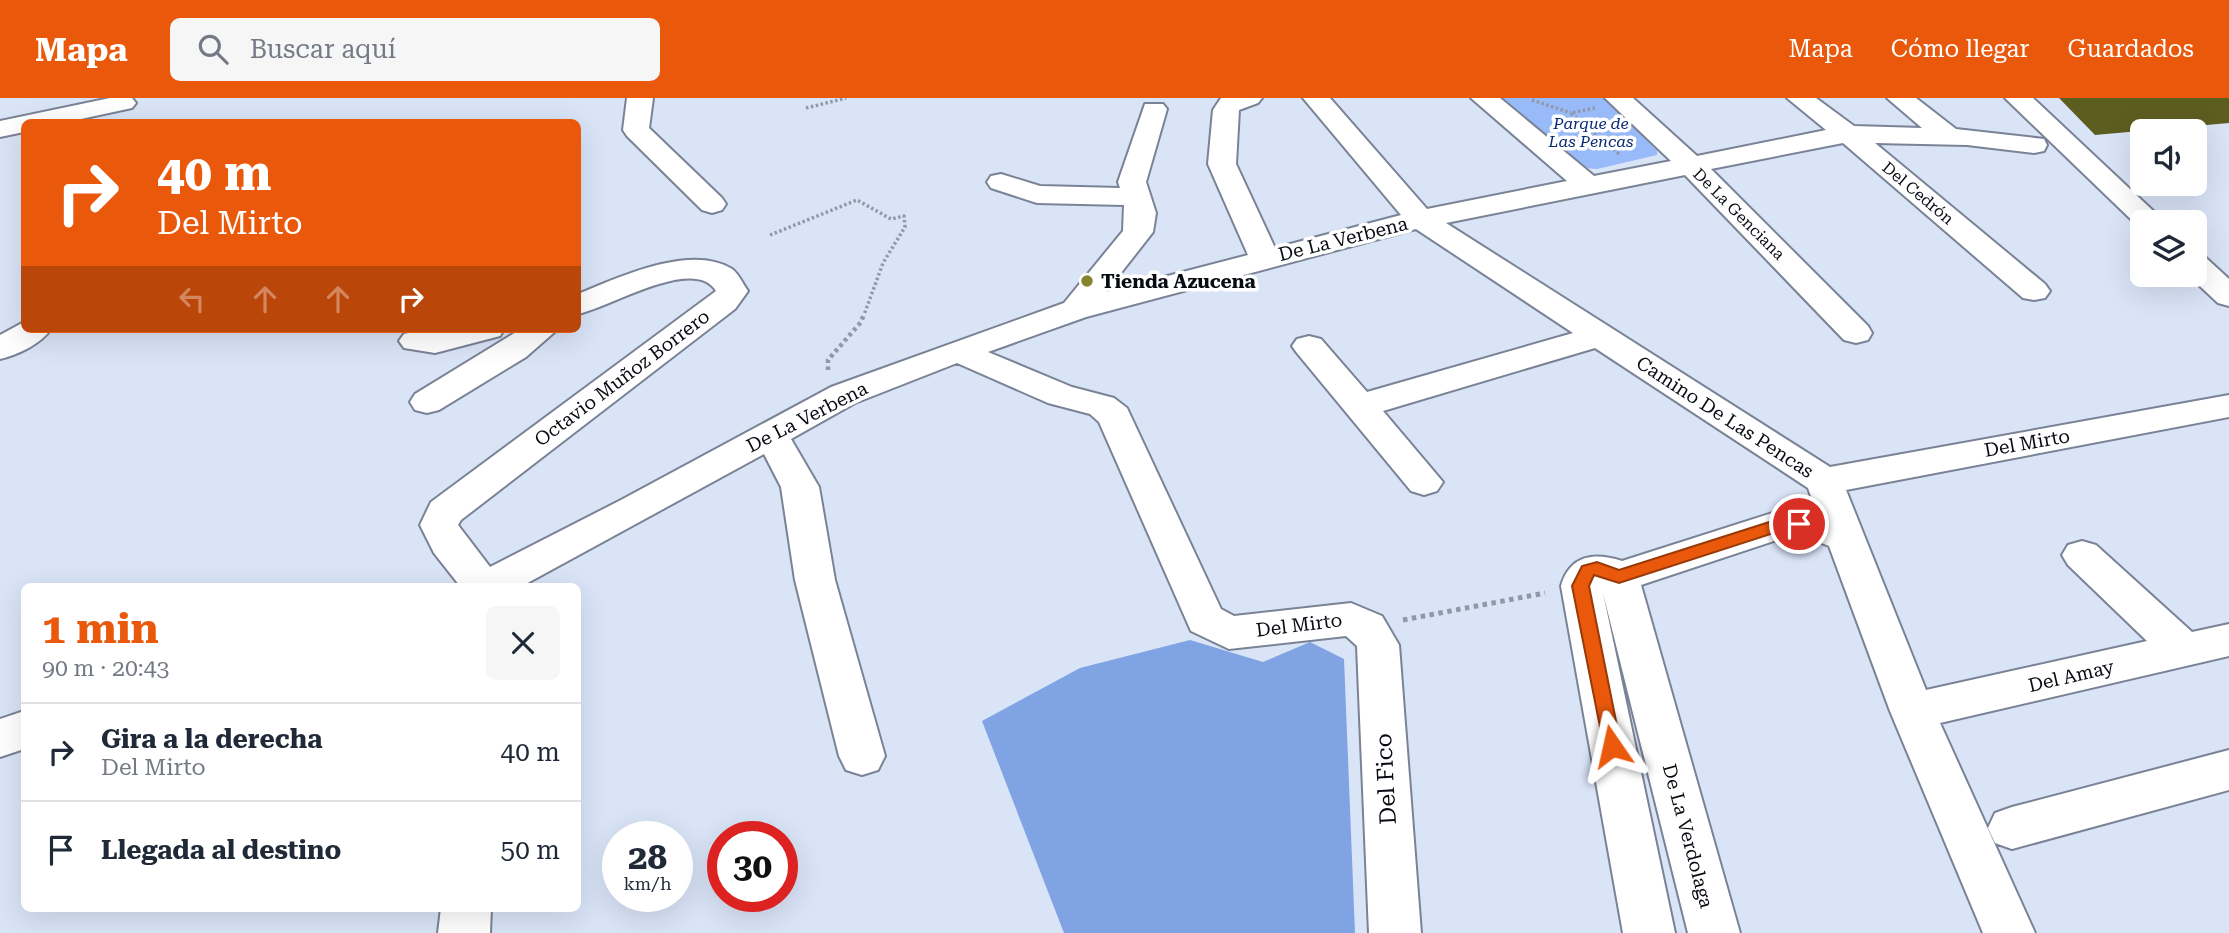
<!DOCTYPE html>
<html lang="es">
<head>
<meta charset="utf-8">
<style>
  body { margin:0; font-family:"Roboto Serif",serif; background:#f6f6f7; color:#1f2937; height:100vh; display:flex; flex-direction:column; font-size:26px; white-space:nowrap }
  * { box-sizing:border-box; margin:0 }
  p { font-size:23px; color:#747a83 }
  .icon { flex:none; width:38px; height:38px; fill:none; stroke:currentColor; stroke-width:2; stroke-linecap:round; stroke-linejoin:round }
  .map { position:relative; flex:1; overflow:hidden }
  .drawer { position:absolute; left:21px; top:485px; width:560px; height:329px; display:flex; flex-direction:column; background:#fff; border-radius:10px; box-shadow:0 7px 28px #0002 }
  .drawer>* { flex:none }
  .banner { position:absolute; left:21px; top:21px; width:560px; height:214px; border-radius:10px; box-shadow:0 7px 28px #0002; background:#ea580c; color:#fff; overflow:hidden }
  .controls { position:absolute; left:2130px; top:21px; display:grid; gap:14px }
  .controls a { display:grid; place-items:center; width:77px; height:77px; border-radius:10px; background:#fff; box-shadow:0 7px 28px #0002; font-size:35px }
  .speed { position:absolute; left:602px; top:723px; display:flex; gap:14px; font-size:35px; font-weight:700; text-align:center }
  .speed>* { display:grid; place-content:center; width:91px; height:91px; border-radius:50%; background:#fff; box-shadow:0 7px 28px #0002; line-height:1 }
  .speed small { font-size:18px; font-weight:400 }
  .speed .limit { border:10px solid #d22; background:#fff; color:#111 }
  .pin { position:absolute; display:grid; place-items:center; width:60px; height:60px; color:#fff; margin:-30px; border:4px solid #fff; border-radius:50%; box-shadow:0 2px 7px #0007 }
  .me { position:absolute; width:77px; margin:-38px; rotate:349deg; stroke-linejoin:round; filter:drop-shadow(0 0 5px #0008) }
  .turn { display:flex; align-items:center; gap:24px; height:147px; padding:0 21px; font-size:32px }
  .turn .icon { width:91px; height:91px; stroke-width:2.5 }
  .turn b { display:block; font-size:49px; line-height:60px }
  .lanes { display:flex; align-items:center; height:66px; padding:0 21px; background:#0003; justify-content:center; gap:35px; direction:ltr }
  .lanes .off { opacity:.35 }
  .round { display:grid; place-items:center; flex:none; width:74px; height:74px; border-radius:10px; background:#f6f6f7 }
  .head { display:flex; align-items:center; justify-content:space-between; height:119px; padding:0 21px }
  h1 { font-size:42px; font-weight:700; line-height:52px; color:#ea580c }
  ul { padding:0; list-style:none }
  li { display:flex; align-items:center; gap:21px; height:98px; padding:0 21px; border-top:2px solid #e0e1e3 }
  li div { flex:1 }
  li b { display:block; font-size:26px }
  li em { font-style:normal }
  header { display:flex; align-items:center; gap:42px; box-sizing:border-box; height:98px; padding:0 35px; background:#ea580c; color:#fff }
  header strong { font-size:33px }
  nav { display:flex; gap:38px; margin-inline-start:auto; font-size:24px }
  .search { width:490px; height:63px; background:#f6f6f7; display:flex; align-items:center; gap:18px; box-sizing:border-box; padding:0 24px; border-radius:10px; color:#747a83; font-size:26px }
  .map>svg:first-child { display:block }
  .green { fill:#99baf8 }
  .forest { fill:#80a3e3 }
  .building { fill:#5e5d20 }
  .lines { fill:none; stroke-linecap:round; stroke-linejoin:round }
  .minor-casing { stroke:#7a8395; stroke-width:4 }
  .path-far2 { stroke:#9099a7; stroke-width:3.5; stroke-dasharray:2.5 2.5; stroke-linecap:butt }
  .path-far1 { stroke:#9099a7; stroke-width:4.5; stroke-dasharray:3.5 3.5; stroke-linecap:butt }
  .path { stroke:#9099a7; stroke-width:5; stroke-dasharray:4.5 4.5; stroke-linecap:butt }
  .minor { fill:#fff; fill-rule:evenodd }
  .route { fill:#ea580c; stroke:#983908; stroke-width:2 }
  .poi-dot { fill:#86842d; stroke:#fff; stroke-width:2.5 }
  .labels { text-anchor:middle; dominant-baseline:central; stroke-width:7; stroke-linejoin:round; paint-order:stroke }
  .far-park-label { font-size:16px; font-style:italic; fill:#072a73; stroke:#fff }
  .far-street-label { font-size:16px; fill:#080c12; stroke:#fff }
  .street-label { font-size:19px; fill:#080c12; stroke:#fff }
  .poi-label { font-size:19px; font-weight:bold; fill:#080c12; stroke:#fff; text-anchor:start }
  .near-street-label { font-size:23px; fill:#080c12; stroke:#fff }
</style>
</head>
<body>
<header>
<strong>Mapa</strong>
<div class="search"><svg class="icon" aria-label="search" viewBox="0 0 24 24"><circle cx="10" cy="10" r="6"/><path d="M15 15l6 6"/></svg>Buscar aquí</div>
<nav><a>Mapa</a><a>Cómo llegar</a><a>Guardados</a></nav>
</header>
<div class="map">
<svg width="2229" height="835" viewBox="0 0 2229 835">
  <rect width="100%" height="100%" fill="#d9e4f7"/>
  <path class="green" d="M1499,0H1606L1657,53V57L1597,71L1584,70Z"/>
  <path class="forest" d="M1190,542L1263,564L1310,544L1344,561L1355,835H1064L982,623L1080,570Z"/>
  <path class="building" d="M2059,0H2229V25L2095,37Z"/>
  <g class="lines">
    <defs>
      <path id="minor" d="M110,0H132L136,5L132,10L67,24H24V34L0,39V23Z
        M627,0H653L649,30L722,100L726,106L722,112L712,115L702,112L627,38L623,32Z
        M1221,0H1262L1258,5L1239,12L1236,66L1275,150L1401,117L1303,0H1330L1427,111L1567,83L1471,0H1500L1594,78L1671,63L1605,0H1633L1697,58L1826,32L1787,0H1816L1854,28L1922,30L1887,0H1916L1956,31L2044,41L2047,47L2044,53L2034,55L1967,47L1875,45L2045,186L2050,193L2045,200L2034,202L2023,200L1843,45L1711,71L1868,228L1872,235L1868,242L1856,245L1844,242L1685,77L1446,125L1830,369L2229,297V319L1846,392L1926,592L2147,543L2068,467L2062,457L2068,447L2082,443L2096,447L2192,534L2229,526V558L1940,625L2035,835H1983L1890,613L1829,448L1811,441L1786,439L1641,487L1740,835H1688L1603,495L1675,835H1623L1561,488C1570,457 1594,454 1622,463L1785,411L1817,415L1808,390L1595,250L1383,313L1443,384L1437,393L1424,397L1411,393L1297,255L1292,248L1297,241L1309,238L1321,241L1367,294L1573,235L1416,131L1086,219L988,254L1072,289L1114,300L1127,310L1221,511L1234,518L1351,505L1382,518L1399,547L1421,835H1369L1357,548L1346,538L1229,551L1191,533L1099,324L1090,316L1048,305L957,265L855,305L791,341L819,389L835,482L885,658L878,672L862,677L846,672L839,658L795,482L781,389L764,356L522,488H460L434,455L420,427L431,404L716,193C694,157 609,210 578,216V196C617,180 691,145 732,171C738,175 743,186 748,193L735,211L461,422L458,427L490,469L621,402L831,289L1064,205L1123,133L1124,107L1037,105L991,90L987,84L991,78L1001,76L1040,88L1120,90L1118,84L1145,6H1163L1167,11L1146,84L1156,115L1153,134L1106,194L1248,157L1208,66L1213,12Z
        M2005,0H2033L2165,124H2142L2140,130Z
        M2194,157L2205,159L2229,181V208L2218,205L2188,177H2194Z
        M24,224V231H51C41,246 17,257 0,261V237Z
        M450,231H504L500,238L435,255L404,250L399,243L404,236C420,232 434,235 450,231Z
        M521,231H558L526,259L439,312L427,315L415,312L410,304L415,296Z
        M24,613V651L0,659V621Z
        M2229,652V692L2012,751L1995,745L1988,730L1995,715L2012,709Z
        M441,810H491L490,835H438Z"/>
    </defs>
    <use href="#minor" class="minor-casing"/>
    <path class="path-far2" d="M1532,2L1571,15
      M806,10L846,0
      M1595,10L1571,15L1619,56
      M770,137L857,102L891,121L904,118L905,129L883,165L864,217"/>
    <path class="path-far1" d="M828,272V262L861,224L864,216"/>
    <path class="path" d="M1403,522L1545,495"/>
    <use href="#minor" class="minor"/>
  </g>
  <path class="route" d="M1785,419L1805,422L1807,426L1805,430L1786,431L1619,485L1594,477L1589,488L1621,648L1619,654H1605L1572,488L1582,468L1597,464L1619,472Z"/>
  <circle class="poi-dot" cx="1087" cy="183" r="7"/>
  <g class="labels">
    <g class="far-park-label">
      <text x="1591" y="25">Parque de<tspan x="1591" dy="18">Las Pencas</tspan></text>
    </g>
    <g class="far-street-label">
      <text transform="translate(1918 95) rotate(40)">Del Cedrón</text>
      <text transform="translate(1739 116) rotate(45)">De La Genciana</text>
    </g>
    <g class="street-label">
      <text transform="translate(1343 141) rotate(-14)">De La Verbena</text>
      <text transform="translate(622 280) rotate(-37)">Octavio Muñoz Borrero</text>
      <text transform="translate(807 319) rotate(-27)">De La Verbena</text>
      <text transform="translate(1725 319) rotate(33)">Camino De Las Pencas</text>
      <text transform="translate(2027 345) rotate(-10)">Del Mirto</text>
      <text transform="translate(1299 527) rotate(-7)">Del Mirto</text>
      <text transform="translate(2071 578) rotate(-13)">Del Amay</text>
      <text transform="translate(1688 738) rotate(75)">De La Verdolaga</text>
    </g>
    <g class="poi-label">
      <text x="1101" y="183">Tienda Azucena</text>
    </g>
    <g class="near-street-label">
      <text transform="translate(1386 681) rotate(-93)">Del Fico</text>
    </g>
  </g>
</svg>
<div class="controls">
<a><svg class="icon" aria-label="sound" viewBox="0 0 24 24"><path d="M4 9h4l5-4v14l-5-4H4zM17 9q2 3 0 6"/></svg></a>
<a><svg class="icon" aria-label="layers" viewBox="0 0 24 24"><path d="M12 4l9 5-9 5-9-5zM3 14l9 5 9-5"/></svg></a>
</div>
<div class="speed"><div>28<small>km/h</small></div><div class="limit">30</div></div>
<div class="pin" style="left:1799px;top:426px;background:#d93025"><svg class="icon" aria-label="arrive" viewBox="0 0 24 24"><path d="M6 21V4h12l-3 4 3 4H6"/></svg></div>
<svg class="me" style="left:1612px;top:648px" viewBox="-20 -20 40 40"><path d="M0-17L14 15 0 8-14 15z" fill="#ea580c" stroke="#fff" stroke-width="4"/></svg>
<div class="banner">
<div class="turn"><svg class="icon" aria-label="right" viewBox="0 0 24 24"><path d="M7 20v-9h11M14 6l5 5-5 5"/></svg><div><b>40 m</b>Del Mirto</div></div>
<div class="lanes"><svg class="icon off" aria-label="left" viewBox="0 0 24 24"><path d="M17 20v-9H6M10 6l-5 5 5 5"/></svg><svg class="icon off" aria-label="ahead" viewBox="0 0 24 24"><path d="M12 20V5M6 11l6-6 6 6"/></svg><svg class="icon off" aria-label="ahead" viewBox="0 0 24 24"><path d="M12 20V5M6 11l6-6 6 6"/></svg><svg class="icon" aria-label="right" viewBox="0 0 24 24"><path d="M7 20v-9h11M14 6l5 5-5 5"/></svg></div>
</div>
<section class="drawer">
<div class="head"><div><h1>1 min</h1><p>90 m · 20:43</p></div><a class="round"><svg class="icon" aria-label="close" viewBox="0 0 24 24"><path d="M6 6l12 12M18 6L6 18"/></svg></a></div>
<ul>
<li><svg class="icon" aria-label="right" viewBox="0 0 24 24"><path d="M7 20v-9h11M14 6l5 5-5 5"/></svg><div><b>Gira a la derecha</b><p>Del Mirto</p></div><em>40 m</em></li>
<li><svg class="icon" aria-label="arrive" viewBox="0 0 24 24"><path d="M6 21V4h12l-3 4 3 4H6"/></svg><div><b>Llegada al destino</b></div><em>50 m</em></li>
</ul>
</section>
</div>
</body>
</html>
